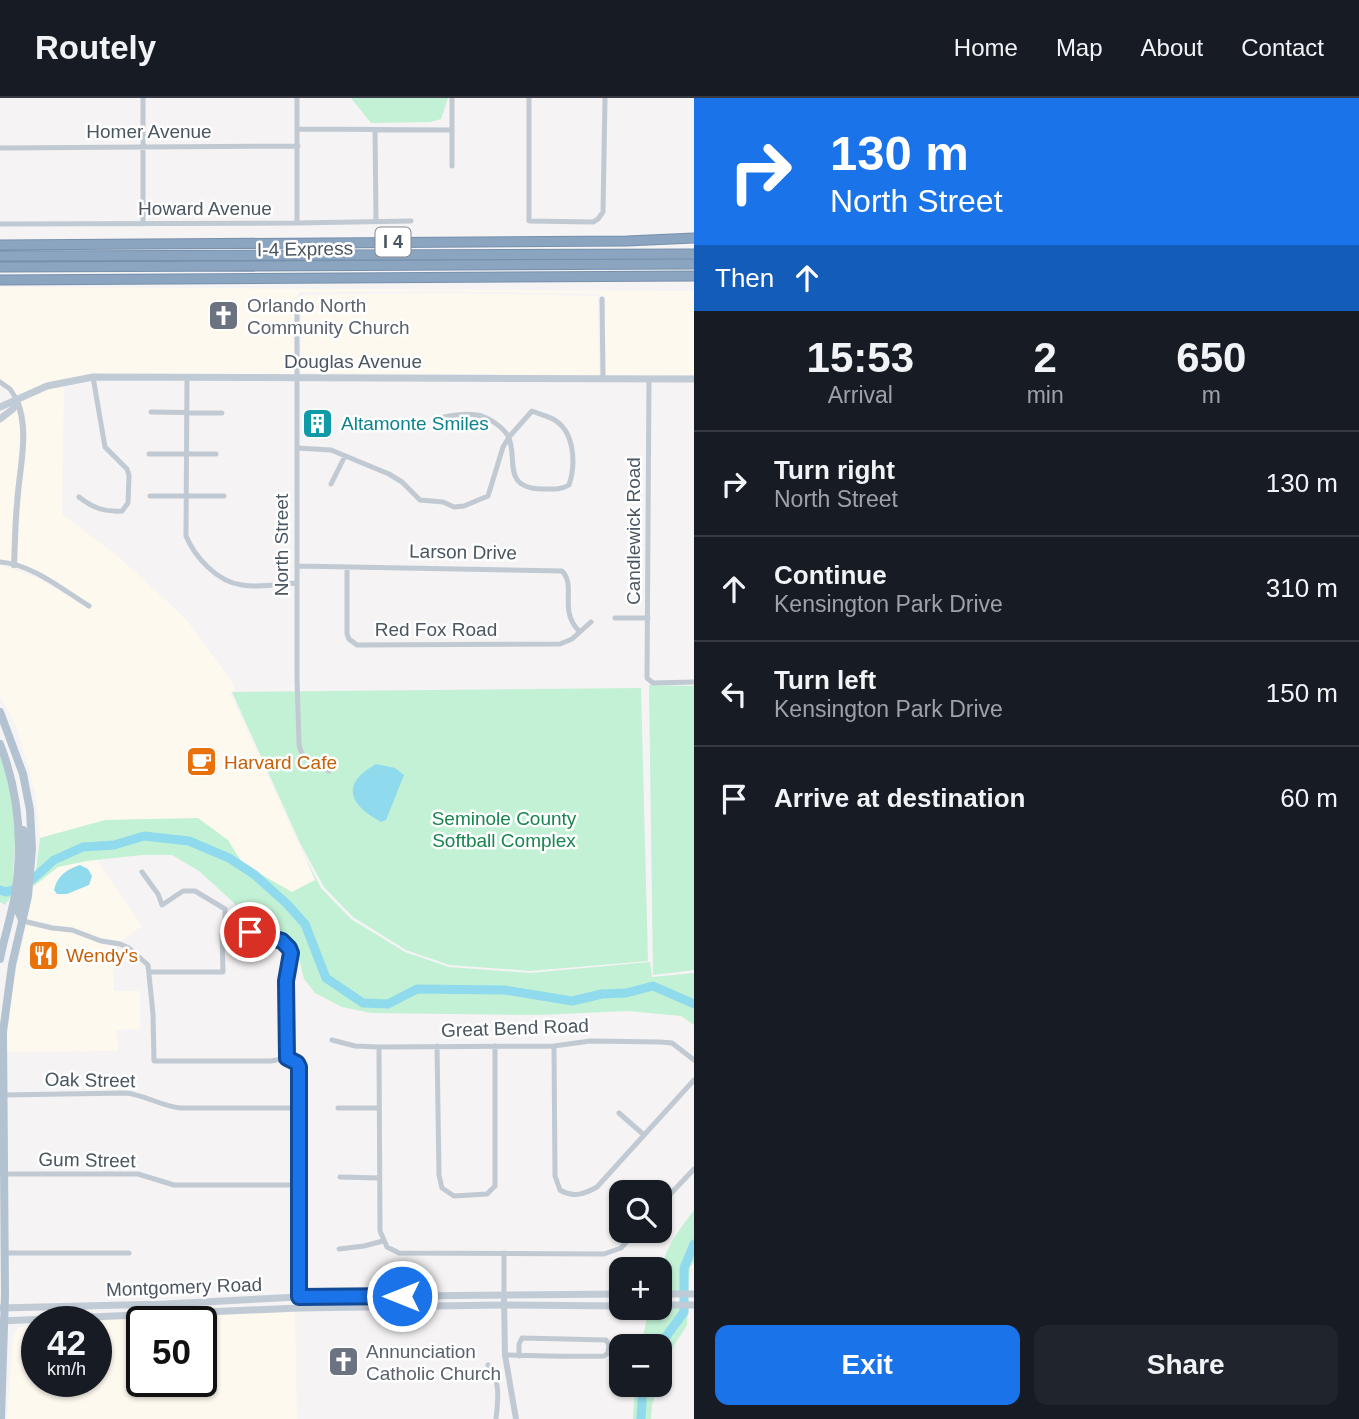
<!DOCTYPE html>
<html lang="en">
<head>
<meta charset="utf-8">
<style>
  body { margin:0; font-family:Helvetica,sans-serif; background:#20242c; color:#f1f3f6; height:100vh; display:flex; flex-direction:column; font-size:26px; white-space:nowrap }
  * { box-sizing:border-box; margin:0 }
  p { font-size:23px; color:#9ea1a6 }
  .icon { flex:none; width:38px; height:38px; fill:none; stroke:currentColor; stroke-width:2; stroke-linecap:round; stroke-linejoin:round }
  .map { position:relative; flex:1; overflow:hidden }
  .panel { display:flex; flex-direction:column; background:#171b24; width:665px }
  .panel>* { flex:none }
  .guide { background:#1a73e8; color:#fff; overflow:hidden }
  .buttons { position:absolute; left:609px; top:1082px; display:grid; gap:14px }
  .buttons a { display:grid; place-items:center; width:63px; height:63px; border-radius:14px; background:#171b24; box-shadow:0 2px 5px #0004; font-size:35px }
  .speed { position:absolute; left:21px; top:1208px; display:flex; gap:14px; font-size:35px; font-weight:700; text-align:center }
  .speed>* { display:grid; place-content:center; width:91px; height:91px; border-radius:50%; background:#171b24; box-shadow:0 2px 5px #0004; line-height:1 }
  .speed small { font-size:18px; font-weight:400 }
  .speed .limit { border:4px solid #111; border-radius:10px; background:#fff; color:#111 }
  .pin { position:absolute; display:grid; place-items:center; width:60px; height:60px; color:#fff; margin:-30px; border:4px solid #fff; border-radius:50%; box-shadow:0 2px 7px #0007 }
  .me { position:absolute; width:77px; margin:-38px; rotate:270deg; stroke-linejoin:round; filter:drop-shadow(0 0 5px #0008) }
  .turn { display:flex; align-items:center; gap:24px; height:147px; padding:0 21px; font-size:32px }
  .turn .icon { width:91px; height:91px; stroke-width:2.5 }
  .turn b { display:block; font-size:49px; line-height:60px }
  .then { display:flex; align-items:center; height:66px; padding:0 21px; background:#0003; gap:14px; font-size:26px }
  .eta { display:flex; justify-content:space-evenly; align-items:center; height:119px; text-align:center }
  .eta b { font-size:42px; font-weight:800; line-height:49px }
  .primary-button { display:flex; gap:14px; margin-top:auto; padding:14px 21px }
  .primary-button a { flex:1; height:80px; border-radius:14px; background:#1a73e8; color:#fff; font-size:28px; font-weight:800; line-height:80px; text-align:center }
  .primary-button a+a { background:#20242c; color:#f1f3f6 }
  ul { padding:0; list-style:none }
  li { display:flex; align-items:center; gap:21px; height:105px; padding:0 21px; border-top:2px solid #363941 }
  li div { flex:1 }
  li b { display:block; font-size:26px }
  li em { font-style:normal }
  header { display:flex; align-items:center; gap:42px; box-sizing:border-box; height:98px; padding:0 35px; background:#171b24; border-bottom:2px solid #363941 }
  header strong { font-size:33px }
  nav { display:flex; gap:38px; margin-inline-start:auto; font-size:24px }
  main { display:flex; flex:1; min-height:0 }
  .map>svg:first-child { display:block }
  .commercial { fill:#fdf9ef; fill-rule:evenodd }
  .green { fill:#c3f1d5 }
  .water { fill:#90daee }
  .lines { fill:none; stroke-linecap:round; stroke-linejoin:round }
  .river { stroke:#90daee; stroke-width:9 }
  .motorway-casing { stroke:#7690ad; stroke-width:11 }
  .minor { stroke:#c1cad2; stroke-width:5 }
  .tertiary { stroke:#c1cad2; stroke-width:6 }
  .secondary { stroke:#c1cbd6; stroke-width:7 }
  .primary { stroke:#b3c2d1; stroke-width:8 }
  .motorway { stroke:#8ba5c1; stroke-width:9 }
  .route-casing { stroke:#114b97; stroke-width:18 }
  .route { stroke:#1a73e8; stroke-width:12 }
  .labels { text-anchor:middle; dominant-baseline:central; stroke-width:5; stroke-linejoin:round; paint-order:stroke }
  .shield { fill:#fff; stroke:#808990; stroke-width:2 }
  .shield-label { font-size:18px; font-weight:bold; fill:#4a5661 }
  .street-label { font-size:19px; fill:#4a5661; stroke:#fff }
  .worship-label { font-size:19px; fill:#5b616d; stroke:#fff; text-anchor:start }
  .culture-label { font-size:19px; fill:#0d838f; stroke:#fff; text-anchor:start }
  .food-label { font-size:19px; fill:#c56008; stroke:#fff; text-anchor:start }
  .park-label { font-size:19px; fill:#17864f; stroke:#fff }
</style>
</head>
<body>
<header>
<strong>Routely</strong>
<nav><a>Home</a><a>Map</a><a>About</a><a>Contact</a></nav>
</header>
<main>
<div class="map">
<svg width="694" height="1321" viewBox="0 0 694 1321">
  <rect width="100%" height="100%" fill="#f5f3f3"/>
  <path class="commercial" d="M0,189L694,193V277L606,278L605,199L598,196L439,193L301,194L298,197V203H294V276L111,277L65,280L64,282L18,299L0,281Z
    M439,195L598,198L599,277L301,275V197Z
    M64,288L62,416L120,460L186,521L230,581L235,591L230,595L315,782L291,794L243,766L227,742L105,722L40,740L35,694L16,627L0,598V467L38,480L89,511L93,507L41,475L17,465L20,408L27,336L26,317L20,304L48,291Z
    M17,310L20,318L21,336L14,407L12,464L0,462V324Z
    M97,762L142,828L121,843L102,840L73,830L28,821L34,788L58,769ZM75,769L89,787L80,790L62,776Z
    M26,827L71,835L100,845L117,848L113,852L114,893H140V931L117,932L118,953L5,954L8,913Z
    M295,1213L297,1321H7L13,1240L18,1229L37,1227V1283H96V1223ZM142,1223H201V1283H142Z"/>
  <path class="green" d="M351,0H448L441,21L430,24L371,25Z
    M649,587L694,588V872L653,877Z
    M641,590L648,863L530,873L449,867L406,852L353,819L324,789L300,745L232,594Z
    M0,654L7,677L16,725L12,797L5,807L0,804Z
    M198,720L228,742L243,766L292,794L315,782L307,763L321,790L351,821L405,854L449,869L530,875L650,864L652,879L694,875V927L681,918L628,913L539,917L371,915L342,909L315,895L304,881L295,844L247,821L233,804L199,773L172,757H142L86,763L58,769L34,788L40,740L105,722Z
    M694,1112V1164L690,1169L688,1194H660C660,1155 672,1142 694,1112Z
    M688,1209L687,1227L672,1251L660,1285V1248H641L649,1210Z
    M635,1286H659L652,1307L651,1321H633Z"/>
  <path class="water" d="M376,666L395,670L404,677L386,722L381,724C349,707 340,686 376,666Z
    M80,767L88,771L92,778L89,787L67,796H57L54,792C57,778 67,771 80,767Z"/>
  <g class="lines">
    <path class="river" d="M0,792L6,794L25,788L54,762L83,749L114,747L144,738L189,743L229,760L255,777L287,806L305,826L326,880L363,905L388,906L417,891L505,892L572,903L602,896L626,895L653,888L694,906
      M659,1248L684,1214V1170L694,1146
      M641,1321L643,1286"/>
    <defs>
      <path id="motorway" d="M0,147L627,143L694,140
        M0,158L694,156
        M0,169L694,166
        M0,182L694,178"/>
    </defs>
    <use href="#motorway" class="motorway-casing"/>
    <path class="minor" d="M529,0V123L593,124L598,121L603,114L605,0
      M298,31L452,32
      M375,32L376,123
      M0,50L298,48
      M452,68V0
      M297,125V0
      M0,126L297,125L411,123
      M143,126V0
      M602,201L603,280
      M297,205V581L299,646C301,663 315,667 329,673
      M187,279L186,438C195,459 217,484 242,487C259,490 280,486 297,485
      M649,281L647,580L653,585L694,584
      M0,284L10,291L17,302
      M151,314L222,315
      M297,350L331,352L389,376L402,384L420,402L443,404L454,409L464,408L488,398L503,349L509,339L532,313C539,316 547,318 553,321C575,333 576,366 569,387C561,392 552,391 542,391C500,390 519,359 508,338C503,329 487,318 477,317C466,315 454,317 444,319
      M149,356H216
      M331,386L345,358
      M150,398H224
      M79,399C93,410 104,414 122,413L128,405L129,377L127,371L105,349L93,279
      M0,464C32,466 63,492 89,508
      M297,468L562,473C577,488 558,512 579,533
      M347,469V536L349,541L357,547L560,546L572,541L591,524
      M615,520H648
      M142,774L158,796L162,807L183,793H195L225,811V826L222,837L223,874H149
      M23,823L52,830L72,832L101,843L120,846L129,850L148,867L153,916L154,963H271L287,960
      M225,826L282,843L287,847L291,855L286,883L287,960L297,965L299,969V1199
      M332,942L355,948L379,949L554,948L590,943L660,944L672,945L694,962
      M437,948L439,1077L442,1090L454,1098L487,1096L495,1088V948
      M554,948L555,1078L560,1092C573,1100 585,1096 597,1089L694,982
      M379,949L380,1133L387,1149L399,1155L604,1156L621,1150L637,1132
      M3,997L126,995C145,997 161,1008 180,1010H300
      M338,1010H379
      M619,1015L644,1037
      M0,1076H138L174,1087H299
      M340,1079L380,1080
      M660,1107L694,1071
      M339,1151L364,1148L383,1143
      M5,1155H129
      M504,1155V1197
      M505,1257C538,1258 571,1259 604,1258L608,1255L609,1247L606,1242L522,1240L519,1246V1258
      M488,1267C501,1282 498,1302 496,1321"/>
    <path class="tertiary" d="M14,467C15,447 15,426 17,406C19,371 30,336 17,302
      M504,1202L505,1257L516,1321"/>
    <path class="secondary" d="M0,309L47,288L93,279L694,281
      M0,321L13,311L17,302
      M660,1196H694
      M660,1207H694
      M0,1210L166,1206L299,1199L621,1196
      M0,1223L299,1210L504,1207L621,1208"/>
    <path class="primary" d="M0,614L23,676L30,712L32,751L28,798L12,867L3,934L5,1197L1,1321
      M0,646C19,695 23,746 15,797C11,819 4,840 0,861
      M22,822L19,815L25,752L23,732"/>
    <use href="#motorway" class="motorway"/>
  </g>
  <g class="lines">
    <defs>
      <path id="route" d="M250,834L282,843L289,850L291,855L286,883L287,960L297,965L299,969V1199L402,1198"/>
    </defs>
    <use href="#route" class="route-casing"/>
    <use href="#route" class="route"/>
  </g>
  <defs>
    <symbol id="church-square" viewBox="-11 -11 22 22"><rect x="-9" y="-9" width="18" height="18" rx="4" fill="#6b7280" stroke="#fff"/><path d="M-1.2-6h2.4v3.5h3.3v2.4h-3.3V6h-2.4V-.1h-3.3v-2.4h3.3Z" fill="#fff"/></symbol>
    <symbol id="building-square" viewBox="-11 -11 22 22"><rect x="-9" y="-9" width="18" height="18" rx="4" fill="#0f9aa8" stroke="#fff"/><path d="M-4-6H4V6H1V3H-1V6H-4ZM-2.5-4.3h1.7v1.8h-1.7ZM.8-4.3h1.7v1.8H.8ZM-2.5-1h1.7V.8h-1.7ZM.8-1h1.7V.8H.8Z" fill="#fff"/></symbol>
    <symbol id="cafe-square" viewBox="-11 -11 22 22"><rect x="-9" y="-9" width="18" height="18" rx="4" fill="#e8710a" stroke="#fff"/><path d="M-5.5-4.5H6V0H3Q3 3.5 0 3.5H-2.5Q-5.5 3.5-5.5 0ZM3-3.2v2h1.7v-2ZM-6 4.5H4V6H-6Z" fill="#fff"/></symbol>
    <symbol id="restaurant-square" viewBox="-11 -11 22 22"><rect x="-9" y="-9" width="18" height="18" rx="4" fill="#e8710a" stroke="#fff"/><path d="M-5-6h1v4h1v-4h1v4h1v-4h1v5L-1.5 .5V6h-2V.5L-5-1ZM5-6V6H3V1.5H1.5Q1.5-4 5-6Z" fill="#fff"/></symbol>
  </defs>
  <g fill-rule="evenodd">
    <use href="#church-square" x="206" y="200" width="35" height="35"/>
    <use href="#building-square" x="300" y="308" width="35" height="35"/>
    <use href="#cafe-square" x="184" y="646" width="35" height="35"/>
    <use href="#restaurant-square" x="26" y="840" width="35" height="35"/>
    <use href="#church-square" x="326" y="1246" width="35" height="35"/>
  </g>
  <g class="labels">
    <rect class="shield" x="375.5" y="129.5" width="35" height="29" rx="5"/>
    <g class="shield-label">
      <text x="393" y="144">I 4</text>
    </g>
    <g class="street-label">
      <text x="149" y="33">Homer Avenue</text>
      <text x="205" y="110">Howard Avenue</text>
      <text transform="translate(305 151) rotate(-1)">I-4 Express</text>
      <text x="353" y="263">Douglas Avenue</text>
      <text transform="translate(633 433) rotate(-90)">Candlewick Road</text>
      <text transform="translate(281 447) rotate(-90)">North Street</text>
      <text transform="translate(463 454) rotate(1)">Larson Drive</text>
      <text x="436" y="531">Red Fox Road</text>
      <text transform="translate(515 930) rotate(-2)">Great Bend Road</text>
      <text transform="translate(90 982) rotate(1)">Oak Street</text>
      <text transform="translate(87 1062) rotate(1)">Gum Street</text>
      <text transform="translate(184 1189) rotate(-2)">Montgomery Road</text>
    </g>
    <g class="worship-label">
      <text x="247" y="207">Orlando North<tspan x="247" dy="22">Community Church</tspan></text>
      <text x="366" y="1253">Annunciation<tspan x="366" dy="22">Catholic Church</tspan></text>
    </g>
    <g class="culture-label">
      <text x="341" y="325">Altamonte Smiles</text>
    </g>
    <g class="food-label">
      <text x="224" y="664">Harvard Cafe</text>
      <text x="66" y="857">Wendy's</text>
    </g>
    <g class="park-label">
      <text x="504" y="720">Seminole County<tspan x="504" dy="22">Softball Complex</tspan></text>
    </g>
  </g>
</svg>
<div class="buttons">
<a><svg class="icon" aria-label="search" viewBox="0 0 24 24"><circle cx="10" cy="10" r="6"/><path d="M15 15l6 6"/></svg></a>
<a>+</a>
<a>−</a>
</div>
<div class="speed"><div>42<small>km/h</small></div><div class="limit">50</div></div>
<div class="pin" style="left:250px;top:834px;background:#d93025"><svg class="icon" aria-label="arrive" viewBox="0 0 24 24"><path d="M6 21V4h12l-3 4 3 4H6"/></svg></div>
<svg class="me" style="left:402px;top:1198px" viewBox="-20 -20 40 40"><circle r="17" fill="#1a73e8" stroke="#fff" stroke-width="3"/><path d="M0-11L8 9 0 5-8 9z" fill="#fff"/></svg>
</div>
<section class="panel">
<div class="guide">
<div class="turn"><svg class="icon" aria-label="right" viewBox="0 0 24 24"><path d="M7 20v-9h11M14 6l5 5-5 5"/></svg><div><b>130 m</b>North Street</div></div>
<div class="then">Then<svg class="icon" aria-label="ahead" viewBox="0 0 24 24"><path d="M12 20V5M6 11l6-6 6 6"/></svg></div>
</div>
<div class="eta">
<div><b>15:53</b><p>Arrival</p></div>
<div><b>2</b><p>min</p></div>
<div><b>650</b><p>m</p></div>
</div>
<ul>
<li><svg class="icon" aria-label="right" viewBox="0 0 24 24"><path d="M7 20v-9h11M14 6l5 5-5 5"/></svg><div><b>Turn right</b><p>North Street</p></div><em>130 m</em></li>
<li><svg class="icon" aria-label="ahead" viewBox="0 0 24 24"><path d="M12 20V5M6 11l6-6 6 6"/></svg><div><b>Continue</b><p>Kensington Park Drive</p></div><em>310 m</em></li>
<li><svg class="icon" aria-label="left" viewBox="0 0 24 24"><path d="M17 20v-9H6M10 6l-5 5 5 5"/></svg><div><b>Turn left</b><p>Kensington Park Drive</p></div><em>150 m</em></li>
<li><svg class="icon" aria-label="arrive" viewBox="0 0 24 24"><path d="M6 21V4h12l-3 4 3 4H6"/></svg><div><b>Arrive at destination</b></div><em>60 m</em></li>
</ul>
<div class="primary-button"><a>Exit</a><a>Share</a></div>
</section>
</main>
</body>
</html>
